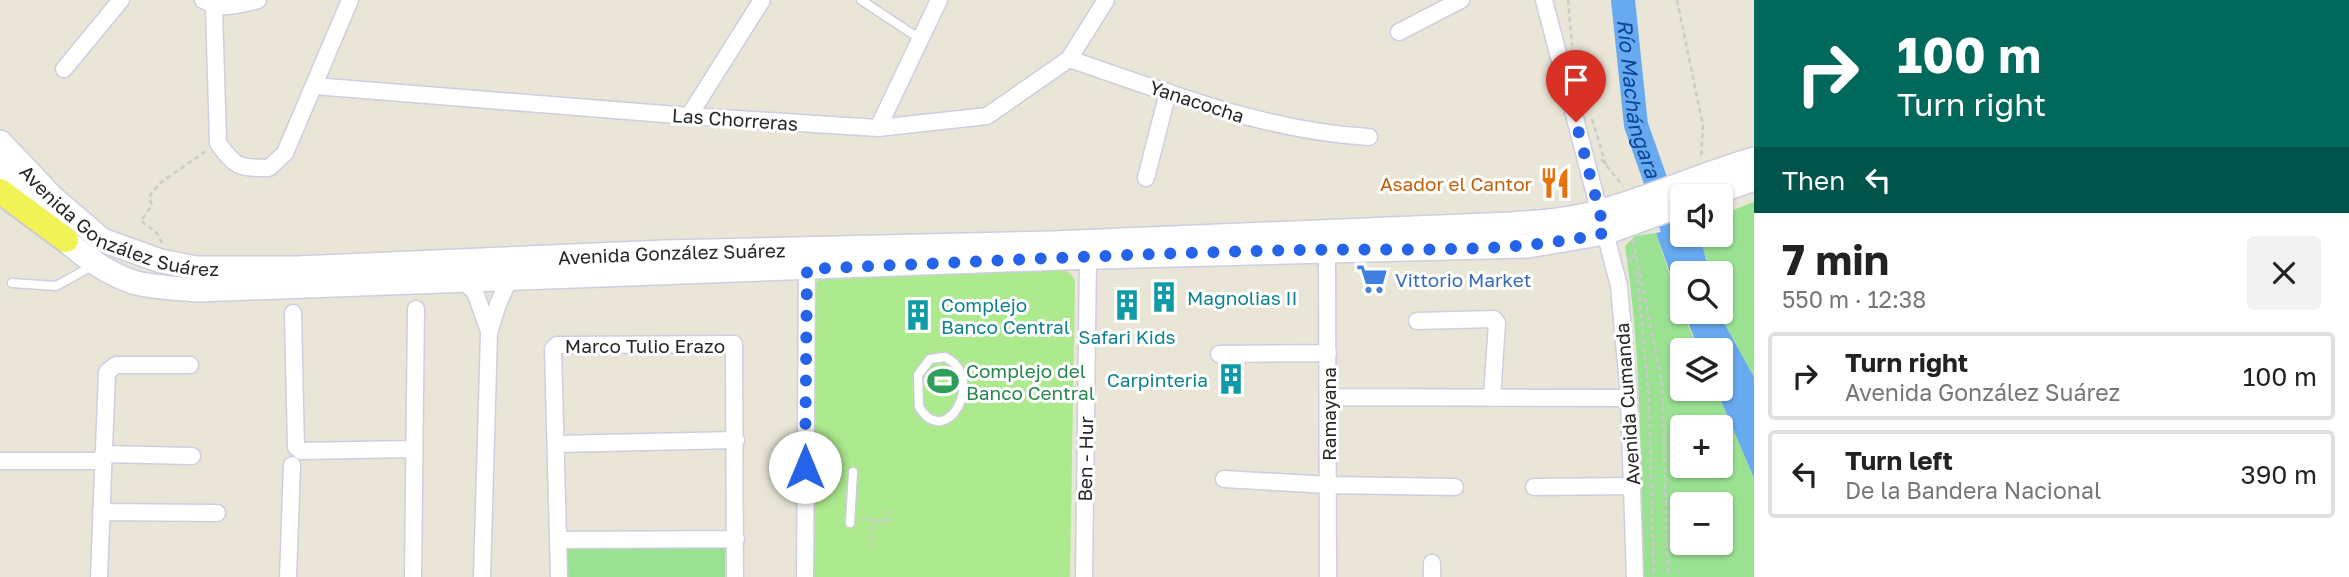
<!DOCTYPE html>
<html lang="en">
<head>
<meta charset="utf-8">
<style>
  body { margin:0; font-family:"Golos Text",sans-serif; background:#f2f2f2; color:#222; height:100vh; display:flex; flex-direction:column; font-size:26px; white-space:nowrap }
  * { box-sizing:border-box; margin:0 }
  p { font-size:23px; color:#767676 }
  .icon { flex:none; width:38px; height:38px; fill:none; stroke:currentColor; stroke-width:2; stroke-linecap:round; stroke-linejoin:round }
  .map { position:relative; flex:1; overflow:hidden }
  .sheet { display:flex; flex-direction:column; background:#fff; width:595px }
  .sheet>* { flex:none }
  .guide { background:#00695c; color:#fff; overflow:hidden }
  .buttons { position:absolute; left:1670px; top:184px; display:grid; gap:14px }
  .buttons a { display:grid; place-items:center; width:63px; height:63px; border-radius:7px; background:#fff; box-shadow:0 2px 5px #0004; font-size:35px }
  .pin { position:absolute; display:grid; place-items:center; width:60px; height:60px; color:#fff; margin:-72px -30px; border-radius:50% 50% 50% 0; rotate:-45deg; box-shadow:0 0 7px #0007 }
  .pin .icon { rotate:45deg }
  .me { position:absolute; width:77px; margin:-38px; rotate:0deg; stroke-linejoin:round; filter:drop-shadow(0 0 5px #0008) }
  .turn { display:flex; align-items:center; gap:24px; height:147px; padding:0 28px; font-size:32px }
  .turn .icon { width:91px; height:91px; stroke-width:2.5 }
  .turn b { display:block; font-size:49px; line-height:60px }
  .then { display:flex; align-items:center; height:66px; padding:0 28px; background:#0003; gap:14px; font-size:26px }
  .round { display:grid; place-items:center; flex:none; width:74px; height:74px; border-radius:7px; background:#f2f2f2 }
  .head { display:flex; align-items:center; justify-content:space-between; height:119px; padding:0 28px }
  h1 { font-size:42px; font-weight:700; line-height:52px }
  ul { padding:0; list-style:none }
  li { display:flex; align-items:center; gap:21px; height:88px; margin:0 14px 10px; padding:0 14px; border:4px solid #e0e0e0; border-radius:7px }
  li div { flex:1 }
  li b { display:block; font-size:26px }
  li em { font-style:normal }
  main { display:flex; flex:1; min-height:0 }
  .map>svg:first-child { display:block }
  .green { fill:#9ae292; fill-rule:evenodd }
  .pitch { fill:#acea8d }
  .water { fill:#67aaef }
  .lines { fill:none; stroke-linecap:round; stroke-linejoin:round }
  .river { stroke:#67aaef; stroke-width:24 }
  .service-casing { stroke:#cecde1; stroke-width:11 }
  .minor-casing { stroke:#cecde1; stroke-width:19 }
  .secondary-casing { stroke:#cecde1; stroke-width:26 }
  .primary-casing { stroke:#cbcbcb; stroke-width:28 }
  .path { stroke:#cbcbcb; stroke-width:2.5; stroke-dasharray:5 3.5; stroke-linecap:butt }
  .service { stroke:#fff; stroke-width:8 }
  .minor { stroke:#fff; stroke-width:16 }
  .secondary { stroke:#fff; stroke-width:23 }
  .primary { stroke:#f1f255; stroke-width:24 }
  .route { stroke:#2563eb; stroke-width:12; stroke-dasharray:0 21.6 }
  .labels { text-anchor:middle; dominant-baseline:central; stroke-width:6; stroke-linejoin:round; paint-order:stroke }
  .street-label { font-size:19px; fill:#272727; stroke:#fff }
  .food-label { font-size:19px; fill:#c56008; stroke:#fff; text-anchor:end }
  .shop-label { font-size:19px; fill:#366cbe; stroke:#fff; text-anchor:start }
  .culture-label { font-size:19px; fill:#0d838f; stroke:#fff; text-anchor:start }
  .leisure-label { font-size:19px; fill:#27864d; stroke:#fff; text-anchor:start }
  .water-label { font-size:21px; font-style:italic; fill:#0b4596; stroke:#fff }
</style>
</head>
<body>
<main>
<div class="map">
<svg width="1754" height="577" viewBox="0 0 1754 577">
  <rect width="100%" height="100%" fill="#eae6d7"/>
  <path class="green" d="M1754,202V377L1718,312H1720V273H1709L1700,235L1720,234V215Z
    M1656,233L1682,312L1699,350H1682V388L1716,389L1754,478V577H1642C1641,466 1642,356 1625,246L1635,236ZM1682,427H1720V466H1682ZM1682,504H1720V542H1682Z
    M566,545L725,547V577H566Z"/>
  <path class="pitch" d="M1059,269L1070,273L1075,281L1070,577H814V289L817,281L825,278Z"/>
  <path class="water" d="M1682,228V234L1700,235L1709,273H1682V306L1656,233Z
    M1684,312H1718L1754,377V478L1716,389L1720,388V350H1699Z"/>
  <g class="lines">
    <path class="river" id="s1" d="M1623,0L1636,125L1688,273"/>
    <defs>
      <path id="service" d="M861,0L920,39
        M12,283L56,286L94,265
        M945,357C987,377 947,452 919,407L918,375L930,359Z
        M850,523L853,472"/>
      <path id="minor" d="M203,0C221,11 239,5 258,0
        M1544,0L1619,286L1629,398L1635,577
        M214,7L218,143C236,168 239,168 269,168L285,153L350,0
        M1399,32L1461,0
        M1069,59C1167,92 1265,131 1369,137
        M64,69L121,0
        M314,86L689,116L878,128L987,116L1069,59L1106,0
        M689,116L762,0
        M878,128L939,0
        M1146,178L1168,92
        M1327,250L1328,577
        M461,279L475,292L489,331
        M293,313L296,447L301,451L413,449
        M1417,321L1494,319L1497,323L1492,397
        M1219,354L1328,353
        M1330,397L1629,398
        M557,444L736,440
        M103,454L192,456
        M0,461H103
        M1224,479L1329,485L1455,487
        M1534,487L1633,486
        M101,512L217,513
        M560,540L736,539
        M99,577L107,372L116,365H190
        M288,577L292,465
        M413,577L416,309
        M482,577L489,333L498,304L510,277
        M559,577L553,349L557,345L734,344L735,577
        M805,577L807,269
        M1084,577L1088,257
        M1432,577V563"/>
      <g id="secondary">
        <path id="s2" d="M0,142L52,197L102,240L161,261L196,268H297L665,252L1052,243L1510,224C1540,222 1571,220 1601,211C1653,197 1702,174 1754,159"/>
        <path d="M0,171C39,212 77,263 133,282C153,288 177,288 198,290L1060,258L1528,246L1605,233L1682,205"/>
        <path d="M1706,196L1754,179"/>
      </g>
      <path id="primary" d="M0,191L66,240"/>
    </defs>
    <use href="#service" class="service-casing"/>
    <use href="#minor" class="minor-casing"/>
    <use href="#secondary" class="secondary-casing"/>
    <use href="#primary" class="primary-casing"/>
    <path class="path" d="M1568,0L1572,45
      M1677,0L1703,126L1701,158
      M1592,119L1607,168
      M1601,159L1623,186
      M1633,240L1662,383L1668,577
      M162,243L157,233L141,221L152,205L149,197L160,183L206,151
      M1628,258L1631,262L1634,253
      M1637,271L1649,399L1654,577
      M861,518L883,522L888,519L890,510
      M870,549L874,521"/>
    <use href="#service" class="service"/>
    <use href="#minor" class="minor"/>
    <use href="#secondary" class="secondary"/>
    <use href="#primary" class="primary"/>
  </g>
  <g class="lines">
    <path class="route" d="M805,467L807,269C972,262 1138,253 1304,250C1404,248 1507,255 1605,233L1576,122"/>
  </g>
  <defs>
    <symbol id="restaurant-bare" viewBox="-9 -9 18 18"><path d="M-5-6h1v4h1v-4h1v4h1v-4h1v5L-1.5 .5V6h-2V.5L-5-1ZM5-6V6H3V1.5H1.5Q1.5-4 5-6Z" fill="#e8710a" stroke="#fff" stroke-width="2.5" paint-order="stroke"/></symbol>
    <symbol id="supermarket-bare" viewBox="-9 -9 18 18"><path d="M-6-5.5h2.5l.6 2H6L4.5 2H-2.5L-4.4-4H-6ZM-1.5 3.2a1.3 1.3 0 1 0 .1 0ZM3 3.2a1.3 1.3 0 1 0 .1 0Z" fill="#3f7fe0" stroke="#fff" stroke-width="2.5" paint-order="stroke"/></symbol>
    <symbol id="building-bare" viewBox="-9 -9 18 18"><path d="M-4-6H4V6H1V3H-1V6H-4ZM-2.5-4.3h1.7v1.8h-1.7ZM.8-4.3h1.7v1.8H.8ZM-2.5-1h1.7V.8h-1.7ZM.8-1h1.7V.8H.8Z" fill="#0f9aa8" stroke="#fff" stroke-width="2.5" paint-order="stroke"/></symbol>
    <symbol id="stadium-bare" viewBox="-9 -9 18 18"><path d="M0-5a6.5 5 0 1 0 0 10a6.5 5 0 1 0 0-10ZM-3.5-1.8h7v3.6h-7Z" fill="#2e9e5b" stroke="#fff" stroke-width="2.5" paint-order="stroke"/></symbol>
  </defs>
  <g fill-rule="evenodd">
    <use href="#restaurant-bare" x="1533" y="161" width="44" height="44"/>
    <use href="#supermarket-bare" x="1350" y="257" width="44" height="44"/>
    <use href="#building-bare" x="1142" y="275" width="44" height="44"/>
    <use href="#building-bare" x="1105" y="283" width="44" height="44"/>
    <use href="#building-bare" x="896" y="293" width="44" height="44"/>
    <use href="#building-bare" x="1209" y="357" width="44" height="44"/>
    <use href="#stadium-bare" x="921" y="359" width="44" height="44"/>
  </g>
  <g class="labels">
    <g class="street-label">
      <text transform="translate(1197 101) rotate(18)">Yanacocha</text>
      <text transform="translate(735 119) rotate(4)">Las Chorreras</text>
      <text stroke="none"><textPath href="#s2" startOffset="149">Avenida González Suárez</textPath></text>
      <text stroke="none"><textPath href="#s2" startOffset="716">Avenida González Suárez</textPath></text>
      <text x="645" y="345">Marco Tulio Erazo</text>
      <text transform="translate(1627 404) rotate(-94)">Avenida Cumanda</text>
      <text transform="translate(1328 414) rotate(-90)">Ramayana</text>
      <text transform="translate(1085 459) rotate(-89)">Ben - Hur</text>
    </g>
    <g class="food-label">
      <text x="1532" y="183">Asador el Cantor</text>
    </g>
    <g class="shop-label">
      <text x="1395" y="279">Vittorio Market</text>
    </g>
    <g class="culture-label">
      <text x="1187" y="297">Magnolias II</text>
      <text x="941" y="304">Complejo<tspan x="941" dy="22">Banco Central</tspan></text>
      <text x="1127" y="336" text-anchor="middle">Safari Kids</text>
      <text x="1208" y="379" text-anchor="end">Carpinteria</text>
    </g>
    <g class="leisure-label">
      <text x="966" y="370">Complejo del<tspan x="966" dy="22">Banco Central</tspan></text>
    </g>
    <g class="water-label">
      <text stroke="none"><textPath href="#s1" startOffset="100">Río Machángara</textPath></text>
    </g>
  </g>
</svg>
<div class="buttons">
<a><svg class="icon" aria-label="sound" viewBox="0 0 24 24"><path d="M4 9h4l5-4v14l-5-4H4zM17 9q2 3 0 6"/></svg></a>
<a><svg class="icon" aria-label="search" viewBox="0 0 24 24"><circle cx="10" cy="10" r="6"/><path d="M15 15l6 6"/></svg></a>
<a><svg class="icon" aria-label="layers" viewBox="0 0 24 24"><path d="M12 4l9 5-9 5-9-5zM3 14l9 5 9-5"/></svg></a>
<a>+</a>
<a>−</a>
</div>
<div class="pin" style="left:1576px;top:122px;background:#d93025"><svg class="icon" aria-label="arrive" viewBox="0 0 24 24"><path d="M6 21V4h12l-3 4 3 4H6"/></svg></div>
<svg class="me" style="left:805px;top:467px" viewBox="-20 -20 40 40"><circle r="19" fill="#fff"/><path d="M0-13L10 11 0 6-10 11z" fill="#2563eb"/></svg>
</div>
<section class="sheet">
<div class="guide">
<div class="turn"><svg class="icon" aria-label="right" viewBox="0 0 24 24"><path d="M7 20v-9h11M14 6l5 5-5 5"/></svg><div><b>100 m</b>Turn right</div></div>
<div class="then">Then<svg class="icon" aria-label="left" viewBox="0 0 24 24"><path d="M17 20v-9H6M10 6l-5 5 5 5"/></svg></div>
</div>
<div class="head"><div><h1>7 min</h1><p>550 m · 12:38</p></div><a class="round"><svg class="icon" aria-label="close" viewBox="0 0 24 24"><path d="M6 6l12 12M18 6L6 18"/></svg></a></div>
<ul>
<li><svg class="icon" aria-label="right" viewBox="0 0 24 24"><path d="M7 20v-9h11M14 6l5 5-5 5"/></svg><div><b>Turn right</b><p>Avenida González Suárez</p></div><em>100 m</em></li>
<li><svg class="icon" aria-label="left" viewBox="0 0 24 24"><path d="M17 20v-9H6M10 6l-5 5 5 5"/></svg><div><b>Turn left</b><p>De la Bandera Nacional</p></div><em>390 m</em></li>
</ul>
</section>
</main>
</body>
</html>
